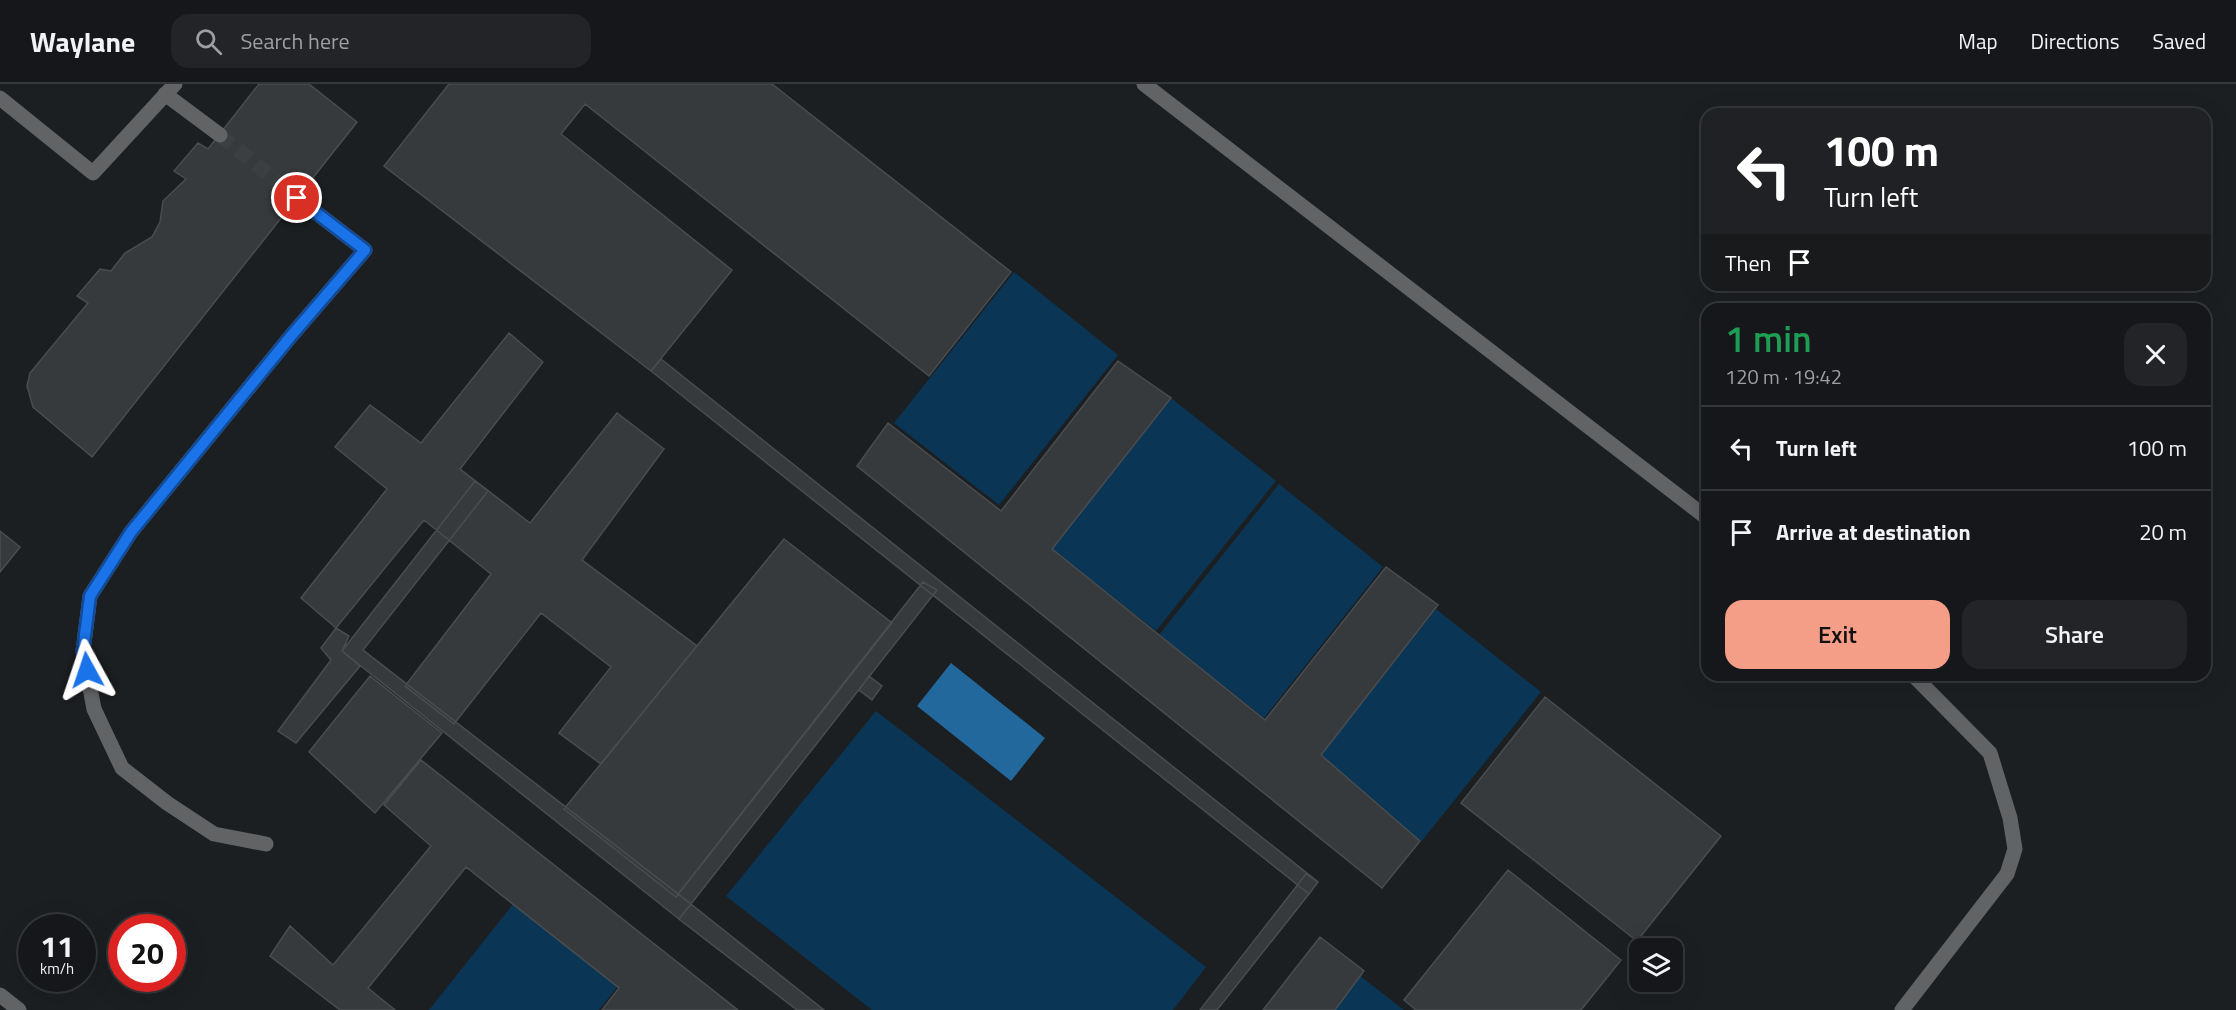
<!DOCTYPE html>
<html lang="en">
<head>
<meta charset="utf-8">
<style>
  body { margin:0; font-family:"Titillium Web",sans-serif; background:#222427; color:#f1f3f6; height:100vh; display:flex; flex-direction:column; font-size:22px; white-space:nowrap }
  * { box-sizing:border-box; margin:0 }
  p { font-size:20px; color:#9d9fa2 }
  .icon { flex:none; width:33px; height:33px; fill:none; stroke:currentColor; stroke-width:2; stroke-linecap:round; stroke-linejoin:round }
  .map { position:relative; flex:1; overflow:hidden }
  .panel { position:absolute; left:1701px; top:219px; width:510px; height:378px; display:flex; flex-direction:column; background:#15171a; border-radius:18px; box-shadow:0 6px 24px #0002,0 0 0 2px #343639 }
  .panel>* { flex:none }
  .banner { position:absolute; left:1701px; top:24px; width:510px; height:183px; border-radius:18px; box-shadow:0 6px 24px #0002,0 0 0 2px #343639; background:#202124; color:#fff; overflow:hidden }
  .controls { position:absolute; left:1629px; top:854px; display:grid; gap:12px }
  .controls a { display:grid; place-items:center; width:54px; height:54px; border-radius:12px; background:#15171a; box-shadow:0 6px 24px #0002,0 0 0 2px #343639; font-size:30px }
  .speed { position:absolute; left:18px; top:830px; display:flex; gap:12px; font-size:30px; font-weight:700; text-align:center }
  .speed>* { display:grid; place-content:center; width:78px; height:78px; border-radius:50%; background:#15171a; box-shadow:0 6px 24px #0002,0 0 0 2px #343639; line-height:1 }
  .speed small { font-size:15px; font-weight:400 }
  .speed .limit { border:9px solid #d22; background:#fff; color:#111 }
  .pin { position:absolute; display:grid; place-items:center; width:51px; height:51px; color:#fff; margin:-26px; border:3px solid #fff; border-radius:50%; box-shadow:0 2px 6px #0007 }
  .me { position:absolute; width:66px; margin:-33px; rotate:355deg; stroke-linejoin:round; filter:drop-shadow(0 0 4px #0008) }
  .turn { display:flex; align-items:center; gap:21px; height:126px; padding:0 24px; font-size:27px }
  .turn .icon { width:78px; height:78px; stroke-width:2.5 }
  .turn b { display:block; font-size:42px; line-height:51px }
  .then { display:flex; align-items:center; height:57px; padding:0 24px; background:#0003; gap:12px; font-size:22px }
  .round { display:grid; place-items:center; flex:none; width:63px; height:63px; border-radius:18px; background:#222427 }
  .summary { display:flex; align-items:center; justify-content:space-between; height:102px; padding:0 24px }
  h1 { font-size:36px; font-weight:600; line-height:45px; color:#1e9e55 }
  .primary-button { display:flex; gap:12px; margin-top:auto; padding:12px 24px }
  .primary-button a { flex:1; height:69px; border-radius:18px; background:#f49e88; color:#111; font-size:24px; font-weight:600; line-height:69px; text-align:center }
  .primary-button a+a { background:#222427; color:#f1f3f6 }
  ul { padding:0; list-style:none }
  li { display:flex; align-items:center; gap:18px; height:84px; padding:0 24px; border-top:2px solid #343639 }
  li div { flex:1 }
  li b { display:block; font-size:22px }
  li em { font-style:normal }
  header { display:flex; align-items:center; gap:36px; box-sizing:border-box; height:84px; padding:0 30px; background:#15171a; border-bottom:2px solid #343639 }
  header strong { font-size:28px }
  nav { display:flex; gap:33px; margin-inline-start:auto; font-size:21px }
  .search { width:420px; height:54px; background:#222427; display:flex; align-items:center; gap:15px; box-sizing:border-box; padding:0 21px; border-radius:18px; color:#9d9fa2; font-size:22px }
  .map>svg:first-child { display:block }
  .green { fill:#0a3555 }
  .water { fill:#22689c }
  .building { fill:#363a3d; stroke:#494d50; stroke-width:1.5 }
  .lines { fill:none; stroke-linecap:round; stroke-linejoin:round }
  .minor-tunnel { stroke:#3c3f42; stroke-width:15; stroke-dasharray:15 8; stroke-linecap:butt }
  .minor { stroke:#616365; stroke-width:15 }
  .route-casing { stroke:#114b97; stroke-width:15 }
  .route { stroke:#1a73e8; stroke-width:10 }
</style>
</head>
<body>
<header>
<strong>Waylane</strong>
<div class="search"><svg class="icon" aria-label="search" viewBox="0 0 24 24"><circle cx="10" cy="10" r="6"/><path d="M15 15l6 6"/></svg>Search here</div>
<nav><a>Map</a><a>Directions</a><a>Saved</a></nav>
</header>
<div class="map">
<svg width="2236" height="926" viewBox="0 0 2236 926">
  <rect width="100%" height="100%" fill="#1c1f22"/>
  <path class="green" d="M1014,188L1118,271L999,421L894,339Z
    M1171,314L1276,397L1156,547L1052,465Z
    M1279,400L1383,483L1264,634L1159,551Z
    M1436,525L1541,608L1421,758L1317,675Z
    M876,627L1206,883L1173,926H872L726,812Z
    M514,819L618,902L599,926H429Z
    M1359,891L1404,926H1332Z"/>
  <path class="water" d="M951,579L1045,654L1011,697L917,622Z"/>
  <path class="building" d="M259,0H309L357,38L92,373L33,323L27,302L30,289L88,219L77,212L100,185L111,187L125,169L152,153L160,138L163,117L186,95L174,87L198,59L208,65Z
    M449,0H772L1011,188L929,292L585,20L561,50L732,186L651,287L384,82Z
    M509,249L543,278L460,385L530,439L617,329L664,365L582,476L697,562L601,680L559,649L611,583L541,529L454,640L405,602L491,490L424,436L336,544L301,514L387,405L335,363L370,321L421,359Z
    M661,275L1318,798L1309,810L651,287Z
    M1118,277L1171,314L1052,465L1265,636L1386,483L1438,521L1321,671L1420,757L1382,804L857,382L888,339L1001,427Z
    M475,397L488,407L363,566L691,820L679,835L342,567Z
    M0,447L20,463L0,488Z
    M784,455L892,539L676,813L564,725Z
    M923,498L937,506L691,820L678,810Z
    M336,544L349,552L342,567L360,582L296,659L278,647L331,576L321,564Z
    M370,592L442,649L375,729L309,668Z
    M869,592L882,602L872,616L859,606Z
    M1545,613L1721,752L1637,857L1461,719Z
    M421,676L738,926H602L619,904L466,783L368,904L395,926H340L270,872L290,842L333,881L431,762L384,721Z
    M1508,786L1621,876L1581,926H1416L1404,916Z
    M1306,790L1318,798L1309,810L1217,926H1200Z
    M691,820L824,926H797L679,835Z
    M1320,853L1364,887L1335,926H1263Z"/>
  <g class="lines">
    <path class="minor-tunnel" d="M220,51L297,114"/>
    <path class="minor" d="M1144,0L1707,434
      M165,10L220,51
      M0,14L93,89L175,0
      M266,760L214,750L167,719L122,684L94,625L83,567L90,512L131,448L291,252L365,166L297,114
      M0,911L19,926
      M1902,926L2007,790L2015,765L2010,734L1990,669L1913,591"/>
  </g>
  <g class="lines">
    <defs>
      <path id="route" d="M87,586L83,567L90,512L131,448L291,252L365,166L297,114"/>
    </defs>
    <use href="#route" class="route-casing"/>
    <use href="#route" class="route"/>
  </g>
</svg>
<div class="controls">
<a><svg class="icon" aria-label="layers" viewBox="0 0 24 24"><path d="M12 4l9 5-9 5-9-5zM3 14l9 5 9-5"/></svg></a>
</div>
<div class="speed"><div>11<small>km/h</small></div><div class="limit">20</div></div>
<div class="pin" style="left:297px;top:114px;background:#d93025"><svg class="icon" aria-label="arrive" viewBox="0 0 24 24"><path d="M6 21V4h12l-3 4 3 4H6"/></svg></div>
<svg class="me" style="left:87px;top:586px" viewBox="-20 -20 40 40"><path d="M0-17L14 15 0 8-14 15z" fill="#1a73e8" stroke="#fff" stroke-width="4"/></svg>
<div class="banner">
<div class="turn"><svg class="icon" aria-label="left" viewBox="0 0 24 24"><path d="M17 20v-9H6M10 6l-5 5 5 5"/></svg><div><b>100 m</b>Turn left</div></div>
<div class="then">Then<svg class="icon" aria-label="arrive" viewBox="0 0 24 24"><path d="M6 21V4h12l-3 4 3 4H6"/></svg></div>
</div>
<section class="panel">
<div class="summary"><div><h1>1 min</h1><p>120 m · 19:42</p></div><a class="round"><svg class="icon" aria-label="close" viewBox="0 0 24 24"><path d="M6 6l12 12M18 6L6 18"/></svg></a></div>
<ul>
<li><svg class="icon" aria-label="left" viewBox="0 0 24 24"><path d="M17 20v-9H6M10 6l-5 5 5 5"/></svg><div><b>Turn left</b></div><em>100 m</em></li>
<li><svg class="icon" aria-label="arrive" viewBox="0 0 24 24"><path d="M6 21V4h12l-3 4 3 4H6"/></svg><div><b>Arrive at destination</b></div><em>20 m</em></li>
</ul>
<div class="primary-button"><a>Exit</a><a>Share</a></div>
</section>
</div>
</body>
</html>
